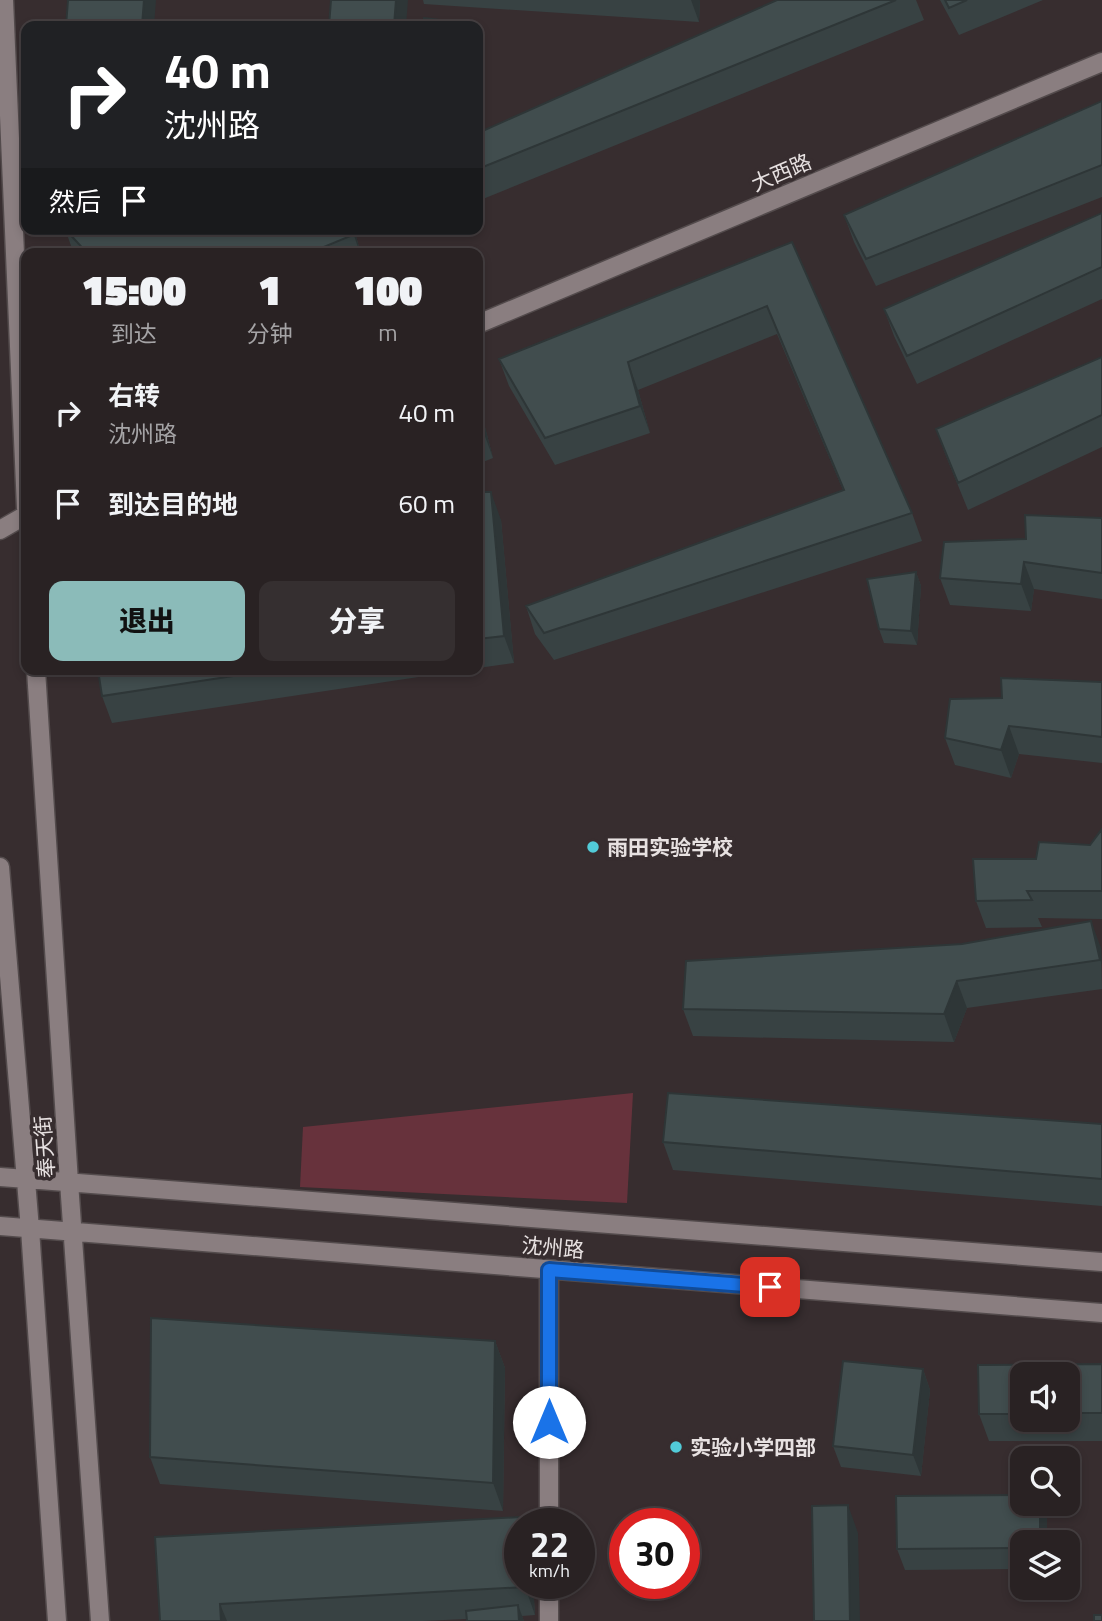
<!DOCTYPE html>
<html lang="zh">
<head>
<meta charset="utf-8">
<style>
  body { margin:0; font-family:"Titillium Web","Noto Sans SC",sans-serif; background:#352f30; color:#f1f3f6; height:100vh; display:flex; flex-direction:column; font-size:26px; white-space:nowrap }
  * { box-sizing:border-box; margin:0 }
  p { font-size:23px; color:#a5a4a6 }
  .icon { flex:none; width:38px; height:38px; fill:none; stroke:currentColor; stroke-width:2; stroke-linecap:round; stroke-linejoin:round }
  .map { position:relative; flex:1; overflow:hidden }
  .drawer { position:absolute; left:21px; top:248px; width:462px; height:427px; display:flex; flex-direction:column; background:#292223; border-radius:14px; box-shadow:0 4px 10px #0003,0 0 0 2px #453f41 }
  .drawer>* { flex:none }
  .hud { position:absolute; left:21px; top:21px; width:462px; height:214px; border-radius:14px; box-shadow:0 4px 10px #0003,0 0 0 2px #453f41; background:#202124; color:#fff; overflow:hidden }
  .fabs { position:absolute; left:1010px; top:1362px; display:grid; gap:14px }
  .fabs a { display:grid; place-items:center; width:70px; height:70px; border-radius:14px; background:#292223; box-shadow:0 4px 10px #0003,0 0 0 2px #453f41; font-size:35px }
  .speed { position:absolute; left:504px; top:1508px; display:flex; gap:14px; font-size:35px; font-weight:700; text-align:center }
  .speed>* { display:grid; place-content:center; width:91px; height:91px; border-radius:50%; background:#292223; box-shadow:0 4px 10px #0003,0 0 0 2px #453f41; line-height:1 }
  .speed small { font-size:18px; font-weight:400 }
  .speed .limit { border:10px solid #d22; background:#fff; color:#111 }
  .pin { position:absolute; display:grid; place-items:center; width:60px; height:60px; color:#fff; margin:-30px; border-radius:14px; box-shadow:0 4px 10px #0006 }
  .me { position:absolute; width:77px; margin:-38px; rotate:0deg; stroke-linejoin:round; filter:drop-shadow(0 0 5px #0008) }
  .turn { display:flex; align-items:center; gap:24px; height:147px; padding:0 28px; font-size:32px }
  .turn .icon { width:91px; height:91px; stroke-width:2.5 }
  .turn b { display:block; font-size:49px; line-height:60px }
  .then { display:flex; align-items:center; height:66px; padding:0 28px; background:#0003; gap:14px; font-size:26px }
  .eta { display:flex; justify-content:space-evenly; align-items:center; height:119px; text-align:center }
  .eta b { font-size:42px; font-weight:800; line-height:49px }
  .button { display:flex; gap:14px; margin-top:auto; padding:14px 28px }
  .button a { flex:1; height:80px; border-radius:14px; background:#8bbbb9; color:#111; font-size:28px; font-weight:800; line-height:80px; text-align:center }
  .button a+a { background:#352f30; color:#f1f3f6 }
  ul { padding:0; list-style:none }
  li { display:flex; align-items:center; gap:21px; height:91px; padding:0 28px }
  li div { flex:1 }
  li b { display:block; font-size:26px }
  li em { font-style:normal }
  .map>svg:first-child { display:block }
  .green { fill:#67323c }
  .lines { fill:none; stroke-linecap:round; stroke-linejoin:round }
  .minor-casing { stroke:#534b4c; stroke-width:21 }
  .secondary-casing { stroke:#534b4c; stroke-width:21 }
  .minor { stroke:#8a7e80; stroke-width:18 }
  .secondary { stroke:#8a7e80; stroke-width:18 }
  .wall { fill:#384243; fill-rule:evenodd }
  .shaded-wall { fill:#2e3637 }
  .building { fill:#414d4e; stroke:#2e3637; stroke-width:2 }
  .route-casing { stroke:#114b97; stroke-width:18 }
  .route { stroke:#1a73e8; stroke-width:12 }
  .poi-dot { fill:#52cbd8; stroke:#372d2f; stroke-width:2.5 }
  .labels { text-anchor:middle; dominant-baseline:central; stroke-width:7; stroke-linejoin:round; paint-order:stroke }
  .street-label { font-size:21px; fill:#e7e1e1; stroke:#372d2f }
  .poi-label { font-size:21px; font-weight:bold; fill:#e7e1e1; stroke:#372d2f; text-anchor:start }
</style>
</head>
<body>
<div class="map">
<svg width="1102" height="1621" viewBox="0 0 1102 1621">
  <rect width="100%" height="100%" fill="#372d2f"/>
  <path class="green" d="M633,1093L627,1203L300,1187L303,1127Z"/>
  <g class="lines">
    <defs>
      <path id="minor" d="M549,1270V1524
        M549,1584V1621"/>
      <path id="secondary" d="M4,0L26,508
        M478,324L1102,62
        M0,530L26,515
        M36,670L69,1182L100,1621
        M0,867L30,1229L57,1621
        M0,1177L1102,1262
        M0,1226L1102,1313"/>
    </defs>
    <use href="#minor" class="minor-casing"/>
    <use href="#secondary" class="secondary-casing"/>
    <use href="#minor" class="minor"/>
    <use href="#secondary" class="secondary"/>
  </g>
  <path class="wall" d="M423,0H700L699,22L424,4Z
    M777,0H916L924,20L478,201V133Z
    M940,0H1043L959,35Z
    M1102,101V197L876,286L854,242L844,215Z
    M1102,213V299L917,384L894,336L884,309Z
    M65,229H354L361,254H74Z
    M792,242L912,513L922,541L554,660L535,634L526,606L843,490L777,334L638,390L650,433L555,465L509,386L499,359Z
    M1102,357V447L968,510L946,456L936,429Z
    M478,400L493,458L478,464Z
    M478,492L501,520L514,663L478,668Z
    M1102,518V599L1034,589L1031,611L950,605L940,578L1026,539Z
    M916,572L921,586L917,645L884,643L879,629Z
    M98,670H465L112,723L102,696Z
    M1102,682V763L1019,754L1011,778L955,765L945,738L1002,698Z
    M1102,829V919L1038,918L1042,927L986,928L976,901L1036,859L1090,845Z
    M962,944L1101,948L1102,989L967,1008L954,1042L693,1036L683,1009Z
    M1102,1124V1206L673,1170L663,1142Z
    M495,1341L505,1368L503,1511L160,1484L150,1457Z
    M1102,1364V1441H989L979,1414L978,1365ZM1022,1374H1068V1419H1022Z
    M923,1369L930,1390L921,1476L841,1467L833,1446Z
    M1022,1503H1043L1047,1516V1542H1022V1569L905,1570L897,1549Z
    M155,1537L533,1584L535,1615L522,1616L524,1621H467L466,1619L423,1621H160Z"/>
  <path class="shaded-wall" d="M144,0H156L154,26H142Z
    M396,0H408L406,26H394Z
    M691,0H700L699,22Z
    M478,41L481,51L478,75Z
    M352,229H354L361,254H360Z
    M628,362L638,390L650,433L640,406Z
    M478,400L493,458L483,431L478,410Z
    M491,492L501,520L514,663L504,636Z
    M1024,562L1034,589L1031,611L1021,584Z
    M916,572L921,586L917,645L911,631Z
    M1009,726L1019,754L1011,778L1001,750Z
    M1091,921L1101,948L1102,965L1100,960Z
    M957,981L967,1008L954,1042L944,1014Z
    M495,1341L505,1368L503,1511L493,1483Z
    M923,1369L930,1390L921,1476L913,1455Z
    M1040,1503H1043L1047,1516V1542H1040Z
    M848,1505L858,1533L860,1621H850Z
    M525,1584H533L535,1615L525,1587Z
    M220,1604L227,1621H221Z
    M518,1605L524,1621H519Z"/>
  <path class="building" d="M68,0H144L142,26H66Z
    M331,0H396L394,26H329Z
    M777,0H896L478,169V133Z
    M945,0H967L949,8Z
    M424,18L471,24V26H423Z
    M1102,101V165L866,259L844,215Z
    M1102,213V267L907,356L884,309Z
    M65,229H352L353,235L307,254H88Z
    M792,242L912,513L544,633L526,606L844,490L767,306L628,362L640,406L545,438L499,359Z
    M1102,357V415L958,483L936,429Z
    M478,410L483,431L478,433Z
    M478,492H491L504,636L478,639Z
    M1025,515L1102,518V573L1024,562L1021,584L940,578L944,542L1026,539Z
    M916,572L911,631L879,629L867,579Z
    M98,670H272L102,696Z
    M1001,678L1102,682V737L1009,726L1001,750L945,738L950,699L1002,698Z
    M1102,829V891H1027L1032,900L976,901L973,859H1036L1039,842L1090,845Z
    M1091,921L1100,960L957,981L944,1014L683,1009L686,961L962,944Z
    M668,1093L1102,1124V1179L663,1142Z
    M151,1318L495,1341L493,1483L150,1457Z
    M843,1361L923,1369L913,1455L833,1446Z
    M1102,1364V1413H1068V1374H1022V1414H979L978,1365Z
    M1022,1495V1503H1040V1542H1022V1548L897,1549L896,1496Z
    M848,1505L850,1621H814L812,1506Z
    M521,1517V1524H520V1584H525V1587L220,1604L221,1621H160L155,1537Z
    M518,1605L519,1621H467L466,1611Z
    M1094,1615H1102V1621H1094Z"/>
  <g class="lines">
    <defs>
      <path id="route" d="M549,1422V1270L770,1287"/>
    </defs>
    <use href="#route" class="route-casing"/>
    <use href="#route" class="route"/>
  </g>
  <g class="poi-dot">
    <circle cx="593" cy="847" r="7"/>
    <circle cx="676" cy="1447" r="7"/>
  </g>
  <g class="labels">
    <g class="street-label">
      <text transform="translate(781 172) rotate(-23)">大西路</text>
      <text transform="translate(44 1147) rotate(-94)">奉天街</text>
      <text transform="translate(553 1247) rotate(5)">沈州路</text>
    </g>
    <g class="poi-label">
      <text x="607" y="847">雨田实验学校</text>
      <text x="690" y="1447">实验小学四部</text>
    </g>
  </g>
</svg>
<div class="fabs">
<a><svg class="icon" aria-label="sound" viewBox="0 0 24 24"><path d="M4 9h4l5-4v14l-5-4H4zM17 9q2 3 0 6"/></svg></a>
<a><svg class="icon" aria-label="search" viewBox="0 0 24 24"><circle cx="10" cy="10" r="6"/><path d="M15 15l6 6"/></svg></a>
<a><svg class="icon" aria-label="layers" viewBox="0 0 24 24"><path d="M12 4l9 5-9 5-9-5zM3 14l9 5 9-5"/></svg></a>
</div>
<div class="speed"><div>22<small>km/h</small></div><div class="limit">30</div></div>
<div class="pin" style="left:770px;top:1287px;background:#d93025"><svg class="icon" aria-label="arrive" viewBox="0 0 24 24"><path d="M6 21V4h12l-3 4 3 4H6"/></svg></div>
<svg class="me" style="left:549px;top:1422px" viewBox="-20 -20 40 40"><circle r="19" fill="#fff"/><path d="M0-13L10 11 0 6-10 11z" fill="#1a73e8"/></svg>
<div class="hud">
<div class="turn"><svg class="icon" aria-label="right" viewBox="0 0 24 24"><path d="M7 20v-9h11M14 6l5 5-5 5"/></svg><div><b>40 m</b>沈州路</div></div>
<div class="then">然后<svg class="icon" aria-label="arrive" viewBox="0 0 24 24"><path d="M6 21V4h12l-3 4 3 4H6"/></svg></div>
</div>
<section class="drawer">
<div class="eta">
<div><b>15:00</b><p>到达</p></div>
<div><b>1</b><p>分钟</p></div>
<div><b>100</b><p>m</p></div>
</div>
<ul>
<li><svg class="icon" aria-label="right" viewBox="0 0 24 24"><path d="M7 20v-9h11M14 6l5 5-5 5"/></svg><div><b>右转</b><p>沈州路</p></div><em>40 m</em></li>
<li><svg class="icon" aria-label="arrive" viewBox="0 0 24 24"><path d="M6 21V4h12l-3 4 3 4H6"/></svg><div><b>到达目的地</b></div><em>60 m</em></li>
</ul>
<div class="button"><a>退出</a><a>分享</a></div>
</section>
</div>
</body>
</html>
